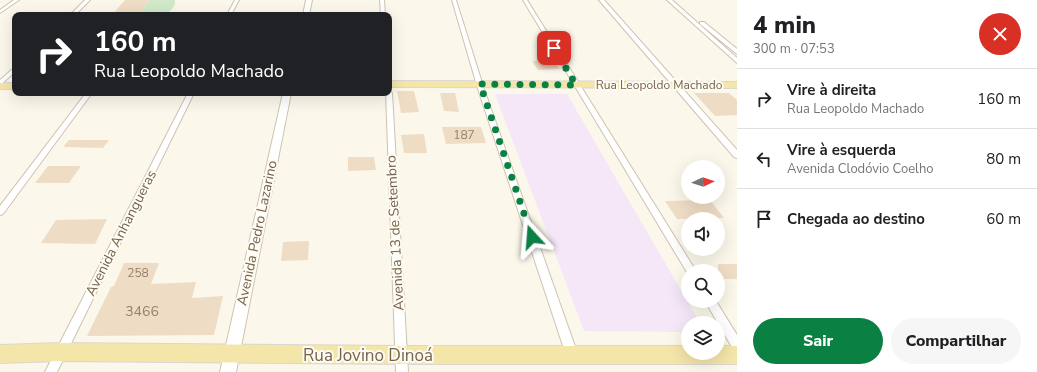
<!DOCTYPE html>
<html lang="pt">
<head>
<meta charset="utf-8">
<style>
  body { margin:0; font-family:"Nunito Sans",sans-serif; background:#f6f6f6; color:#202124; height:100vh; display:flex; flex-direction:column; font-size:15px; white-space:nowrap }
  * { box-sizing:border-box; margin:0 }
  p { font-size:13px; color:#757577 }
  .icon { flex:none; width:22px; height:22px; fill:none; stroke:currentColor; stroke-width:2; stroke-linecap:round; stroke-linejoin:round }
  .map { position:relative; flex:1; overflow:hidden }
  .drawer { display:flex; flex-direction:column; background:#fff; width:300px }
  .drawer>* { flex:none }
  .hud { position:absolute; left:12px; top:12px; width:380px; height:84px; border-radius:8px; box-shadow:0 4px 16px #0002; background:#202124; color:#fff; overflow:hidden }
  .needle { width:26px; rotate:86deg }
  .buttons { position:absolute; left:681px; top:160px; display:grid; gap:8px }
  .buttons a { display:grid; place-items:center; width:44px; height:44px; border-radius:50%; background:#fff; box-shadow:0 4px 16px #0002; font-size:20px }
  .pin { position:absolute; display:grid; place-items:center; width:34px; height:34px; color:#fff; margin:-17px; border-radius:8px; box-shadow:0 2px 6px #0006 }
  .me { position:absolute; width:44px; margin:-22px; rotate:341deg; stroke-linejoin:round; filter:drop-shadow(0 0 3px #0008) }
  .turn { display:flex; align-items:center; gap:14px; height:84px; padding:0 16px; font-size:18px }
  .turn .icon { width:52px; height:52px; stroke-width:2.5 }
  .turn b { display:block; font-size:28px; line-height:34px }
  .round { display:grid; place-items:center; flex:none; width:42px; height:42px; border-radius:21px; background:#f6f6f6 }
  .headline { display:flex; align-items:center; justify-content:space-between; height:68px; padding:0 16px }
  h1 { font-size:24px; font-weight:800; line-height:30px }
  .cta { display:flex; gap:8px; margin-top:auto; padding:8px 16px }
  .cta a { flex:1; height:46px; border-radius:24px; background:#0b8043; color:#fff; font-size:16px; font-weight:800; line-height:46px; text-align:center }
  .cta a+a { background:#f6f6f6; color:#202124 }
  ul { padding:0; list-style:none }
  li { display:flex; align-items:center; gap:12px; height:60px; padding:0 16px; border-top:1px solid #e0e0e0 }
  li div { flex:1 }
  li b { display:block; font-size:15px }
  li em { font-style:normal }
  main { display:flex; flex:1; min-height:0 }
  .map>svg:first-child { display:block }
  .education { fill:#f5e7f8 }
  .green { fill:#d1e8c9 }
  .building { fill:#efdcc4 }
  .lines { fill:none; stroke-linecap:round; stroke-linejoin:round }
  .minor-casing { stroke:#cdc2b1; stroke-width:2 }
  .secondary-casing { stroke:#cfc3af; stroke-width:2 }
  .primary-casing { stroke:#dbd6d1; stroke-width:2 }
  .minor { fill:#fff; fill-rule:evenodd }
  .secondary { fill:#fff; fill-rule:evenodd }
  .primary { fill:#f4e5a9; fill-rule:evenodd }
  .route { stroke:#0b8043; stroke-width:7; stroke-dasharray:0 12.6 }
  .labels { text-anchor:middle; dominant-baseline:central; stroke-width:4; stroke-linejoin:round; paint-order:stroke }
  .far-street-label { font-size:12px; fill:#75634f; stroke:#fefbf1 }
  .number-label { font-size:12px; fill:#94816c }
  .street-label { font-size:14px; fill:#75634f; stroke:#fefbf1 }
  .near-number-label { font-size:14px; fill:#94816c }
  .near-street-label { font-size:17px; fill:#75634f; stroke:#fefbf1 }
</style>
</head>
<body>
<main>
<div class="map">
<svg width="737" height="372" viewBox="0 0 737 372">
  <rect width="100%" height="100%" fill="#fbf8eb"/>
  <path class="education" d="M495,94H567L700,323H688V332L584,331Z"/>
  <path class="green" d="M150,0H175C176,7 170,11 166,15H138Z"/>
  <path class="building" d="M125,0H150L138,15H112Z
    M553,60L559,69L538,70L532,61Z
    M397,91H414L419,112L401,113Z
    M440,93H455L459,112L444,111Z
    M694,93H729L737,100V115L715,116Z
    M442,127H481L486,143L446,144Z
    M424,134L427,153H404L401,135Z
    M69,140H109L103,148L63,147Z
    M348,157H374L376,170L348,171Z
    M48,166H81L69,183H35Z
    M710,200L724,218L677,219L665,201Z
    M107,219L95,244L41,243L56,220Z
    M309,241L308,260L281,261L283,242Z
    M124,263H159L151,284L196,282L192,298L223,296L214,335L87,336L111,287L114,286Z
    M718,264H737V279H718Z"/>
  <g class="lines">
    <defs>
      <path id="minor" d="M14,0H19L0,13V10Z
        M85,0H90L75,15H70Z
        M235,0H239L231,15H227Z
        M380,0H384L385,15H381Z
        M452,0H456L484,89L578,355L576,359L572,361L568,359L566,355L478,89Z
        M523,0H527L696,271H688V274Z
        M599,0H604L737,150V158L734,157Z
        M667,0H672L737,58V63Z
        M700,22H704L737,49V54L700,24Z
        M15,67V72L0,85V80Z
        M389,91L392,93L408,372H396L386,93H389Z
        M86,93H92L3,214L0,215V206Z
        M188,93H194L57,372H45Z
        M705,301H716L737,335V350L733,349Z"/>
      <path id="secondary" d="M306,0H312L309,15H303Z
        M283,93H291L236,372H220Z"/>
      <path id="primary" d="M389,81L737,82V88L389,87Z
        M0,83H15V89H0Z
        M61,343L401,346H688V353H718V346H737V364H401L61,361L0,363V345Z"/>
    </defs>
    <use href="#minor" class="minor-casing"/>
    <use href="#secondary" class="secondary-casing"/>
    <use href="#primary" class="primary-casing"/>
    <use href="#minor" class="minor"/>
    <use href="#secondary" class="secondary"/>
    <use href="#primary" class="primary"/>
  </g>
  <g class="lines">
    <path class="route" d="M532,237L480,84L576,85L554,48"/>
  </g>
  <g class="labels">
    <g class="far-street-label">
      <text x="659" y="85">Rua Leopoldo Machado</text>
    </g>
    <g class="number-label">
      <text x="464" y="135">187</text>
      <text x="138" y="273">258</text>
    </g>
    <g class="street-label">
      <text transform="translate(121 233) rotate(-63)">Avenida Anhangueras</text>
      <text transform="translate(257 233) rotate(-78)">Avenida Pedro Lazarino</text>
      <text transform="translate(395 233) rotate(-93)">Avenida 13 de Setembro</text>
    </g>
    <g class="near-number-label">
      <text x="142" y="311">3466</text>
    </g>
    <g class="near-street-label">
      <text x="368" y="355">Rua Jovino Dinoá</text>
    </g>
  </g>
</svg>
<div class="buttons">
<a><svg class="needle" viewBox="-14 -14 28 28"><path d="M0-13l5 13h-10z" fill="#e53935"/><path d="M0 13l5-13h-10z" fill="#757577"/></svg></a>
<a><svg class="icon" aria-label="sound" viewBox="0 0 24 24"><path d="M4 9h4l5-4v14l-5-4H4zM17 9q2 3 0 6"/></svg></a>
<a><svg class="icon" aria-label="search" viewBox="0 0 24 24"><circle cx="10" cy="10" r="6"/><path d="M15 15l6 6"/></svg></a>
<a><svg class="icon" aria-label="layers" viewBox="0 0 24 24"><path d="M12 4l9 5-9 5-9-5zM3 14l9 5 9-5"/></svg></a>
</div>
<div class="pin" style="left:554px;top:48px;background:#d93025"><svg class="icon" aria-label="arrive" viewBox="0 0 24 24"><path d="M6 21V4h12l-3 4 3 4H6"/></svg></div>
<svg class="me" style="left:532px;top:237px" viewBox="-20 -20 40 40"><path d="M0-17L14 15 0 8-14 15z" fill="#0b8043" stroke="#fff" stroke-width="4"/></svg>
<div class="hud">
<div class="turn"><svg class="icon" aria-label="right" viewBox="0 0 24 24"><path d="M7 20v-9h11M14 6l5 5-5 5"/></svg><div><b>160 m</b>Rua Leopoldo Machado</div></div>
</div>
</div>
<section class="drawer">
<div class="headline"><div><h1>4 min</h1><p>300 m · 07:53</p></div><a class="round" style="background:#d93025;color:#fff"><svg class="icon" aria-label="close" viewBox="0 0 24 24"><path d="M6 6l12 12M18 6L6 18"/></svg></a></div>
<ul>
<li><svg class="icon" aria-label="right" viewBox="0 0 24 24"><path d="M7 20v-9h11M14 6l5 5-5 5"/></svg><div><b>Vire à direita</b><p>Rua Leopoldo Machado</p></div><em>160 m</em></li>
<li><svg class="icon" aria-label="left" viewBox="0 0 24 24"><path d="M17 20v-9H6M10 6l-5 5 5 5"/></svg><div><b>Vire à esquerda</b><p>Avenida Clodóvio Coelho</p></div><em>80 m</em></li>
<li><svg class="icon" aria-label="arrive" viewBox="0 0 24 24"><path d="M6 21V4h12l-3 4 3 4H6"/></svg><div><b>Chegada ao destino</b></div><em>60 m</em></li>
</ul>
<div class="cta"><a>Sair</a><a>Compartilhar</a></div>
</section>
</main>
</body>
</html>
